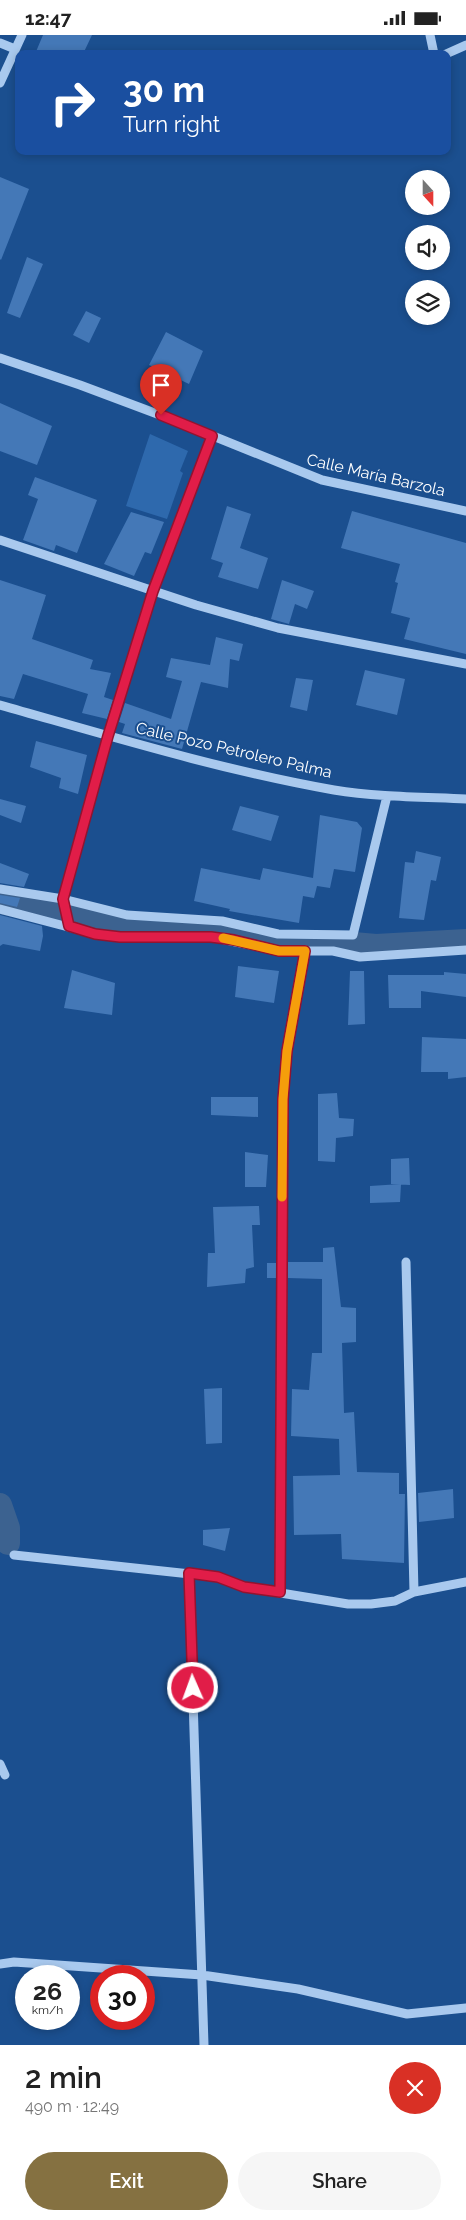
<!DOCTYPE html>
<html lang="en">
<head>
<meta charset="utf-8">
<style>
  body { margin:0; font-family:Raleway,sans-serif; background:#f6f6f6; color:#222; height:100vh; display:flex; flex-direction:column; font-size:19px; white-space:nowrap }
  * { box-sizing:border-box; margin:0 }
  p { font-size:16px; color:#767676 }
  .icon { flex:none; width:28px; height:28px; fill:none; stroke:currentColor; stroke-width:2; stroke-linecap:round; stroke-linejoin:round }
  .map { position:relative; height:2010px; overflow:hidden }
  .sheet { display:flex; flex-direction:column; background:#fff; flex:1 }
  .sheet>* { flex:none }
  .banner { position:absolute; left:15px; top:15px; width:436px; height:105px; border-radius:10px; box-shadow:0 2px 8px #0003; background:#1a4fa0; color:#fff; overflow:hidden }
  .needle { width:32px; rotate:159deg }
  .buttons { position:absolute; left:405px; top:135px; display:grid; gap:10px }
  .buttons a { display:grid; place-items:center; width:45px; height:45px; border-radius:50%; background:#fff; box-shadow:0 2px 8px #0003; font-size:25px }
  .speed { position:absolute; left:15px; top:1930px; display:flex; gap:10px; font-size:25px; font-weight:700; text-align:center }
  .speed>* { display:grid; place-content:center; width:65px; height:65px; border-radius:50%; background:#fff; box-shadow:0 2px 8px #0003; line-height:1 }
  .speed small { font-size:12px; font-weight:400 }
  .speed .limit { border:8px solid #d22; background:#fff; color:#111 }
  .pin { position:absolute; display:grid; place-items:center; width:42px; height:42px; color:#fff; margin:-51px -21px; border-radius:50% 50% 50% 0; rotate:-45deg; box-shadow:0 0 5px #0007 }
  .pin .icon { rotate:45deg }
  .me { position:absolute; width:55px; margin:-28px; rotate:358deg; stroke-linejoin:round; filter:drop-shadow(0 0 4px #0008) }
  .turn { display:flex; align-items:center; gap:18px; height:105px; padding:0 25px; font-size:22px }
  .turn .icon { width:65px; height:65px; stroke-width:2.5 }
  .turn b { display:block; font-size:35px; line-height:42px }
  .round { display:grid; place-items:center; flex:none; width:52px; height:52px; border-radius:26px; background:#f6f6f6 }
  .overview { display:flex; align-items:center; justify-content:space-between; height:85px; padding:0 25px }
  h1 { font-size:30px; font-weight:600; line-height:38px }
  .primary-button { display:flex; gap:10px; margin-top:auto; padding:10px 25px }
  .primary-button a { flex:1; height:58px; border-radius:30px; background:#857141; color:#fff; font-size:20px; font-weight:600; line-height:58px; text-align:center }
  .primary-button a+a { background:#f6f6f6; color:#222 }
  .status { display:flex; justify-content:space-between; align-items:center; height:35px; padding:0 25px; background:#fff; direction:ltr }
  .status svg { height:14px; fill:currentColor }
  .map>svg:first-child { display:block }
  .green { fill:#2e69ad }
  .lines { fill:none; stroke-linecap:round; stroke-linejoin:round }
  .canal { stroke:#3c6290; stroke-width:24 }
  .building { fill:#4478b7 }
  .minor { stroke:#a9c9ee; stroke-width:9 }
  .route-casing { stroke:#92132f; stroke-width:12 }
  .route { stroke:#e11d48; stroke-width:9 }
  .slow { stroke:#f59e0b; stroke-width:9 }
  .labels { text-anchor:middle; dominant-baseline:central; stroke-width:4; stroke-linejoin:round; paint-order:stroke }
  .street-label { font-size:16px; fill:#fff; stroke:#1b4f8f }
</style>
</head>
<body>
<div class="status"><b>12:47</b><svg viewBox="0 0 49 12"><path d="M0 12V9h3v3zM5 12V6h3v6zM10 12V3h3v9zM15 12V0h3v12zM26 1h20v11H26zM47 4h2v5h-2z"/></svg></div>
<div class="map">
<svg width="466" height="2010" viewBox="0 0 466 2010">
  <rect width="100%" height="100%" fill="#1b4f8f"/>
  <path class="green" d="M150,399L188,416L180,436L183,438L167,484L126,471Z"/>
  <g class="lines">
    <path class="canal" d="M0,867L117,892L188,893L230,896L277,908L331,907L376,911L466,906
      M0,1470L8,1493V1508"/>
  </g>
  <path class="building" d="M43,0H92L83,19H35Z
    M0,142L29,154L1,225L0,224Z
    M27,222L43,229L20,283L7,278Z
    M86,276L101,283L89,308L73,300Z
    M166,297L203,316L189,349L149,330Z
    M0,368L52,391L37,430L0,416Z
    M35,442L97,465L77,518L56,510L54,516L23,505L38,464L28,460Z
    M227,471L251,479L240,513L268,523L258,554L218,542L223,528L211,524Z
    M352,476L466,508V619L404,604L410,583L391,578L398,548L395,547L400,529L341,513Z
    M131,477L164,487L151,519L145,517L134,541L104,529Z
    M0,545L46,560L32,604L93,625L90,634L111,638L104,662L113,665L107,684L82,678L88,659L23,639L14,664L0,661Z
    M282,545L314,556L307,574L295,569L289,589L271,584Z
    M216,602L243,609L239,626L230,624L228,653L201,647L182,714L122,698L125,689L119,687L125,668L171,684L182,646L166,642L171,623L210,630Z
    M365,635L405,644L397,680L356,670Z
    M296,643L313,645L307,676L290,672Z
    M36,706L87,720L78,759L59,753L61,743L30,732Z
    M0,764L26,771L21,788L0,780Z
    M240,771L279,781L271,806L232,795Z
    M320,780L357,787L362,793L355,837L334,834L330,853L317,851L314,863L303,861L299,888L229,876L230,874L194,866L201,833L260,845L263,833L313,843Z
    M416,816L441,822L436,846L431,845L424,885L399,883L405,827L414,828Z
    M0,828L29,839L24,852L0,848Z
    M0,860L20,863L17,872L0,868Z
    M0,880L42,891L43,901L40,916L3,909L0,911Z
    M238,931L279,936L274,968L235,962Z
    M72,935L115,948L112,980L64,973Z
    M350,936H364L365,989L348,990Z
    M444,937L466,939V962L421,956V973H389L388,940H444Z
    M422,1002L466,1004V1042L448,1044V1037H421Z
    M337,1058L339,1083L354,1084L353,1101L336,1103L335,1127L318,1126V1059Z
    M211,1062H258V1082L211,1080Z
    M245,1117L268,1120L266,1152H245Z
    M409,1123L410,1150L391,1149V1124Z
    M401,1149L400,1167L370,1168V1151Z
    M259,1171L260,1190H252L254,1232L246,1234L245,1248L207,1252L208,1218H215L213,1172Z
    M334,1212L341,1272L356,1273V1307L342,1308L344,1378L354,1377L357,1437L399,1438V1459H405L404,1528L342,1524L341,1499L294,1500L293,1441L340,1440L339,1404L291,1401L292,1354L309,1355L312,1318H322V1244L288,1243V1227H323V1213Z
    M267,1228H276V1243H267Z
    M222,1353V1408L206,1409L204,1354Z
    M453,1454L454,1483L419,1487L418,1458Z
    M230,1493L225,1516L203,1510V1495Z"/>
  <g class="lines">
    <path class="minor" d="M430,0L434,19
      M0,8L15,14
      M446,19L466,10
      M0,48L22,0
      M0,323L80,350L176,386L322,445L466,476
      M0,505L196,570L278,593L466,629
      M0,670C110,701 221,735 334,755C377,762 422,762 466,764
      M0,854L63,864L127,880L222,886L278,899L353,900L387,761
      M0,874L95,899L120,902H211L279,916H333L360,922L466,915
      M69,891L63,864L108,701L153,556L212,401
      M406,1227L414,1557
      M14,1520L218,1542L244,1552L348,1569H371L395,1566L414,1557L466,1547
      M189,1538L204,2010
      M280,1557L283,1064L287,1016L305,915
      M0,1729L5,1740
      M0,1929L14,1927L202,1940L298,1954L407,1979L466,1973"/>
  </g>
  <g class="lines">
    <defs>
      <path id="route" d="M161,380L212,401L153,556L108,701L63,864L69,891L95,899L120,902H211L234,905L279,916H305L287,1016L283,1064L280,1557L244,1552L218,1542L189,1538L193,1653"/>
    </defs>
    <use href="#route" class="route-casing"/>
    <use href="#route" class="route"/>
    <path class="slow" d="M223,903L279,916H305L287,1016L283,1064L282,1162"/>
  </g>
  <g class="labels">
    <g class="street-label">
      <text transform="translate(376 440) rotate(13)">Calle María Barzola</text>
      <text transform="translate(234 715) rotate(13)">Calle Pozo Petrolero Palma</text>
    </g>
  </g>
</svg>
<div class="buttons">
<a><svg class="needle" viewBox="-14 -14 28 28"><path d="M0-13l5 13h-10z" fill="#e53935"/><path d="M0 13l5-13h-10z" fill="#767676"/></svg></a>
<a><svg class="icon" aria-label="sound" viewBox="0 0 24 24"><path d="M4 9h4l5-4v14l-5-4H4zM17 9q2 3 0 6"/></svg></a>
<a><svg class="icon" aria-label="layers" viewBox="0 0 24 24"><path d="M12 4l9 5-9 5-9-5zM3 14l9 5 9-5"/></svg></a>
</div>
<div class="speed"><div>26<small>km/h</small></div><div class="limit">30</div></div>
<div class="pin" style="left:161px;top:380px;background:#d93025"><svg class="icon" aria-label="arrive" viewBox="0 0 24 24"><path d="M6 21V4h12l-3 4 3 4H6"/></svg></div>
<svg class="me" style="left:193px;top:1653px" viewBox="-20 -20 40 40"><circle r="17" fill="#e11d48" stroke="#fff" stroke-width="3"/><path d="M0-11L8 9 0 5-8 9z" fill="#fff"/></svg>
<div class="banner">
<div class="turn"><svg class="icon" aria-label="right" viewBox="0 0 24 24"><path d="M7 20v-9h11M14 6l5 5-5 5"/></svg><div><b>30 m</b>Turn right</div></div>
</div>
</div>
<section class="sheet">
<div class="overview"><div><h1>2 min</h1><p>490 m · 12:49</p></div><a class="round" style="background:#d93025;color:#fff"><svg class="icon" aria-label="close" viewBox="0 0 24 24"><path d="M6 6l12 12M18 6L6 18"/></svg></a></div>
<div class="primary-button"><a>Exit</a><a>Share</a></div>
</section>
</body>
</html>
